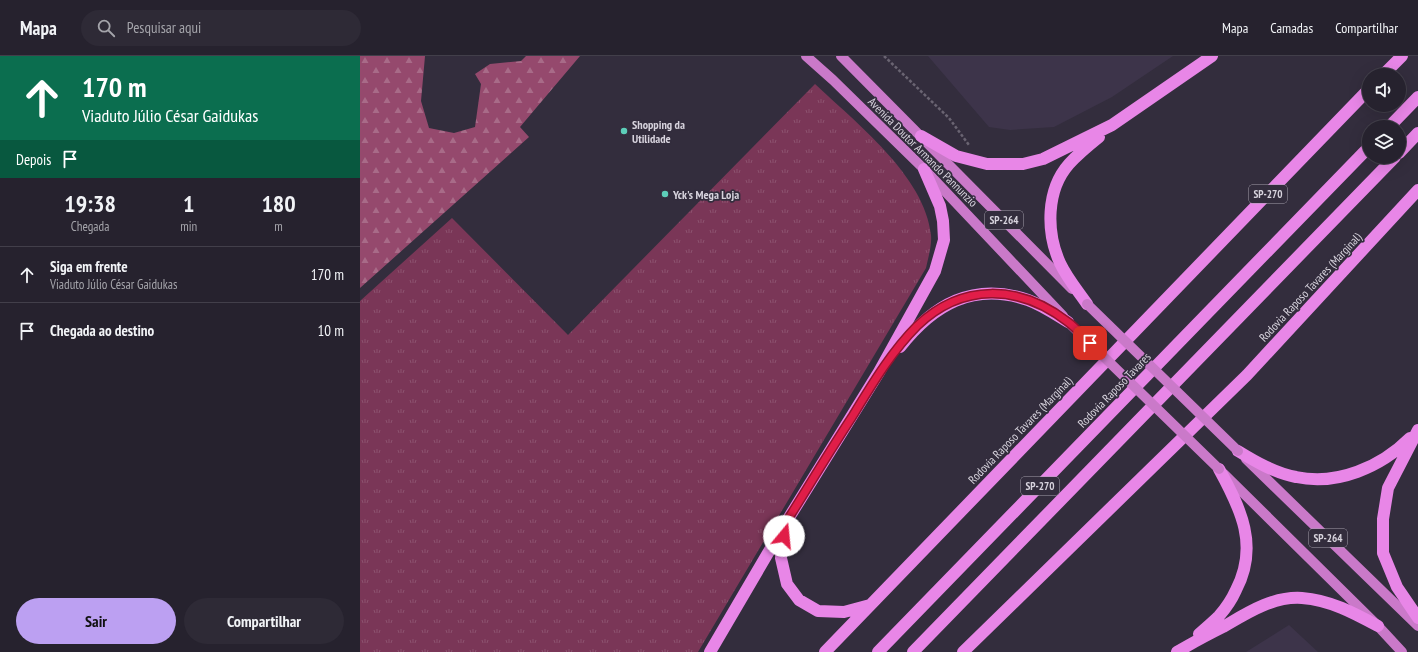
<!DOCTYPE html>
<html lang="pt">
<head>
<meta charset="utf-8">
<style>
  body { margin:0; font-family:"PT Sans Narrow",sans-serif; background:#2e2a36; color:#f1f3f6; height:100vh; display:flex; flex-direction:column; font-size:15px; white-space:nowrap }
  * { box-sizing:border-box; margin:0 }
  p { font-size:13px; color:#a4a4aa }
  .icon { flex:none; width:22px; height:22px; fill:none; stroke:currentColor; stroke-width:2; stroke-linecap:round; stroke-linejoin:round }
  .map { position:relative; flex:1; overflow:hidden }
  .panel { display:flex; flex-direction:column; background:#26222e; width:360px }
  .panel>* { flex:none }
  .banner { background:#0b6e4f; color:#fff; overflow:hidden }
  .tools { position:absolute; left:1002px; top:12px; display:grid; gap:8px }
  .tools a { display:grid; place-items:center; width:44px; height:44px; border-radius:50%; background:#26222e; box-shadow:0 4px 16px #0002,0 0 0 1px #423f4a; font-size:20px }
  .pin { position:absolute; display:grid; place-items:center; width:34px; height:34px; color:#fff; margin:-17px; border-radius:8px; box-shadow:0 2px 6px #0006 }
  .me { position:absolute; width:44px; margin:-22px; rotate:17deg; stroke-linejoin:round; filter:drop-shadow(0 0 3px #0008) }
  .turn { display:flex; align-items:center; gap:14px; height:84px; padding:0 16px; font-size:18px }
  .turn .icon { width:52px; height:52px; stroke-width:2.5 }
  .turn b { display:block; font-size:28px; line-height:34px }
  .then { display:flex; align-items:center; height:38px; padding:0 16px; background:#0003; gap:8px; font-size:15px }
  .eta { display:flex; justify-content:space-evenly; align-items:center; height:68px; text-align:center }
  .eta b { font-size:24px; font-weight:800; line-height:28px }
  .cta { display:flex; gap:8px; margin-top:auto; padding:8px 16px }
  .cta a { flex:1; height:46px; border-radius:24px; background:#bca0f2; color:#111; font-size:16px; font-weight:800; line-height:46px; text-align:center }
  .cta a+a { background:#2e2a36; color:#f1f3f6 }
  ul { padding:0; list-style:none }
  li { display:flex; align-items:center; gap:12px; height:56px; padding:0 16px; border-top:1px solid #423f4a }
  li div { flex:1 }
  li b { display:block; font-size:15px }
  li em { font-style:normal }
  header { display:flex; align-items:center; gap:24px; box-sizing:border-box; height:56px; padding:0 20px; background:#26222e; border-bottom:1px solid #423f4a }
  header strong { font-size:19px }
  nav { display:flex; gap:22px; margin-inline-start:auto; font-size:14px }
  .search { width:280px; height:36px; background:#2e2a36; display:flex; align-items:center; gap:10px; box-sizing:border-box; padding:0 14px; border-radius:22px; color:#a4a4aa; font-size:15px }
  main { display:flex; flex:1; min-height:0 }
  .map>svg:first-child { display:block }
  .built { fill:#3d344a }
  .grass { fill:url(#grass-tufts) }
  .forest { fill:url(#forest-firs) }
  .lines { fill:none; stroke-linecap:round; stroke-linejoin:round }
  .path { stroke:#6a6472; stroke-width:2.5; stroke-dasharray:3 2; stroke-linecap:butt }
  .major { stroke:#ca79c9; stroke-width:10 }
  .highway { stroke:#e886e7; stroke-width:12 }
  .major-bridge { stroke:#ca79c9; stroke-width:10 }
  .route-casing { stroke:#92132f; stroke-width:10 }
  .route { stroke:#e11d48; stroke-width:7 }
  .poi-dot { fill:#5dceb9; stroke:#332d3d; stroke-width:1.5 }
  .labels { text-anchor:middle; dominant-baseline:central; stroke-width:3.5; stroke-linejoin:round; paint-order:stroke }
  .shield { fill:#332d3d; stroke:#a6a1ad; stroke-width:1 }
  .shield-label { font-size:11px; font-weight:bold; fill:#d7d3dd }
  .poi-label { font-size:12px; font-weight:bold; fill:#d7d3dd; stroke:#332d3d; text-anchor:start }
  .street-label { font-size:12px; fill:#d7d3dd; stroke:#332d3d }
</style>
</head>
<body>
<header>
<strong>Mapa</strong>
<div class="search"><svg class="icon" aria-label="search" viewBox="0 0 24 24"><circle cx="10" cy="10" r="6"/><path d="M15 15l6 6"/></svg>Pesquisar aqui</div>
<nav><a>Mapa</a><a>Camadas</a><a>Compartilhar</a></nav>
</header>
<main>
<section class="panel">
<div class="banner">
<div class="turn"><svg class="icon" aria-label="ahead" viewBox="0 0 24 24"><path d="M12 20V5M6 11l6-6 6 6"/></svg><div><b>170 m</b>Viaduto Júlio César Gaidukas</div></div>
<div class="then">Depois<svg class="icon" aria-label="arrive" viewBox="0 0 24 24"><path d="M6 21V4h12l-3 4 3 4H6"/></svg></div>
</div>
<div class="eta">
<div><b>19:38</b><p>Chegada</p></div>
<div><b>1</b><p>min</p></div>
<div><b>180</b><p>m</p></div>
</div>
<ul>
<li><svg class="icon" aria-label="ahead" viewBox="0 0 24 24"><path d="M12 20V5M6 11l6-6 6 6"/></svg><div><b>Siga em frente</b><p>Viaduto Júlio César Gaidukas</p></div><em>170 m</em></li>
<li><svg class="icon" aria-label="arrive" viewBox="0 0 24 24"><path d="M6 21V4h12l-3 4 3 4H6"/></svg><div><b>Chegada ao destino</b></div><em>10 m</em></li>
</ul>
<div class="cta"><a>Sair</a><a>Compartilhar</a></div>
</section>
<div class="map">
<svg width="1058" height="596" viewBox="0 0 1058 596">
  <defs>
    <pattern id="grass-tufts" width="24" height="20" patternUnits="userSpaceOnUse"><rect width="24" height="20" fill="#7a3657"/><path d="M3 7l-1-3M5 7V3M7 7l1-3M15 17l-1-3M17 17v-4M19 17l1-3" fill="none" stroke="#8c526f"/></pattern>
    <pattern id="forest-firs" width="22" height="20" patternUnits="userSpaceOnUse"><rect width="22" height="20" fill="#95496d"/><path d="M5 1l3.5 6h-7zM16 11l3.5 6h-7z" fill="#a86b88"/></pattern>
  </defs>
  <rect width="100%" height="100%" fill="#332d3d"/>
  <path class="built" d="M568,0H813L752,41L694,71L650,74L629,71Z
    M929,569L958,596H886Z"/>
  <path class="grass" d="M455,28C495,66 565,120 571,179C572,190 568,202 566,212L338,596H0V245L92,162L208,279Z"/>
  <path class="forest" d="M0,0H65L61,45L69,72L94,77L115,71L121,28L115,18L130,8L161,5L166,0H220L160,71L169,81L0,232Z"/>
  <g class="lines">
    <path class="path" d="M524,0L589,62L609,89"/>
    <path class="major" d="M446,0L473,24L564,113L703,260
      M481,0L712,233
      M886,403L1058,570
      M864,418L1018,570L1042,596"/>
    <path class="highway" d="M1023,19L1042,0
      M1029,71L1058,41
      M561,80L596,100L627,108H663L683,103L752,69L852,0
      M1039,97L1058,77
      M727,248C718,235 707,222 700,207C686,176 686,134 709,108C718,98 729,89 739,81
      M540,291C573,249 613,225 668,244C682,249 695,258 708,266
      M1058,374L1028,432L1023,463V497L1037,531L1058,562
      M878,395C896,406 915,417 936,421C977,430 1021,411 1050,382
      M424,473L421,502L427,528L439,544L458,555L484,556L510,549
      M839,578C846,572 853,566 859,560C866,552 872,543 876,534C899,490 881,453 859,413
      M350,596L425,468L519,316L575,215L584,184L583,165L580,150L564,113
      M465,596L1009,33
      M518,596L1009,91
      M553,596L1035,101
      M603,596L887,319L1058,134
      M817,596C832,587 847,579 863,571C887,557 913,540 942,542C970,544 994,557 1018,570"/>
    <path class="major-bridge" d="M727,248L878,395
      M708,266L859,413"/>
  </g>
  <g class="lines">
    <defs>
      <path id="route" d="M424,480L425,468C447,433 469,396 492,361C511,330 531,296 557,270C602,227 659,228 708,266C716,272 723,280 730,287"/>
    </defs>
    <use href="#route" class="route-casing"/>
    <use href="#route" class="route"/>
  </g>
  <g class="poi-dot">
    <circle cx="264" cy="75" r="4"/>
    <circle cx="305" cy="138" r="4"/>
  </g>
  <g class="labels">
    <g class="shield">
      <rect x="889" y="129" width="38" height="18" rx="3"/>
      <rect x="625" y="155" width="38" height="18" rx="3"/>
      <rect x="661" y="421" width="38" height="18" rx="3"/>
      <rect x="949" y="473" width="38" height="18" rx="3"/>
    </g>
    <g class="shield-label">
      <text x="908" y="138">SP-270</text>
      <text x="644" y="164">SP-264</text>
      <text x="680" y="430">SP-270</text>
      <text x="968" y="482">SP-264</text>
    </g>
    <g class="poi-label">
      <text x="272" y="68">Shopping da<tspan x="272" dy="14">Utilidade</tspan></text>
      <text x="313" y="138">Yck's Mega Loja</text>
    </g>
    <g class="street-label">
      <text transform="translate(563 96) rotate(45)">Avenida Doutor Armando Pannunzio</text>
      <text transform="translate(950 231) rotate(-47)">Rodovia Raposo Tavares (Marginal)</text>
      <text transform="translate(754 334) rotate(-46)">Rodovia Raposo Tavares</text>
      <text transform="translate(660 374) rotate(-46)">Rodovia Raposo Tavares (Marginal)</text>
    </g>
  </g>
</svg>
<div class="tools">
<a><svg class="icon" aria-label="sound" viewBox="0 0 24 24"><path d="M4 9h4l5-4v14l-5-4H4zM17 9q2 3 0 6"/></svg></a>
<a><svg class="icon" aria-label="layers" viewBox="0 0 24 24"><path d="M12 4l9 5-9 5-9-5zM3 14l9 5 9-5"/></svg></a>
</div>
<div class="pin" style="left:730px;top:287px;background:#d93025"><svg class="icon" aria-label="arrive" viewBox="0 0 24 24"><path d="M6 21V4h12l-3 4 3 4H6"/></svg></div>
<svg class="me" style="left:424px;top:480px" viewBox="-20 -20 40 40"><circle r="19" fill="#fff"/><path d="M0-13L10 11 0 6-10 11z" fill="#e11d48"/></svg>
</div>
</main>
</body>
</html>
